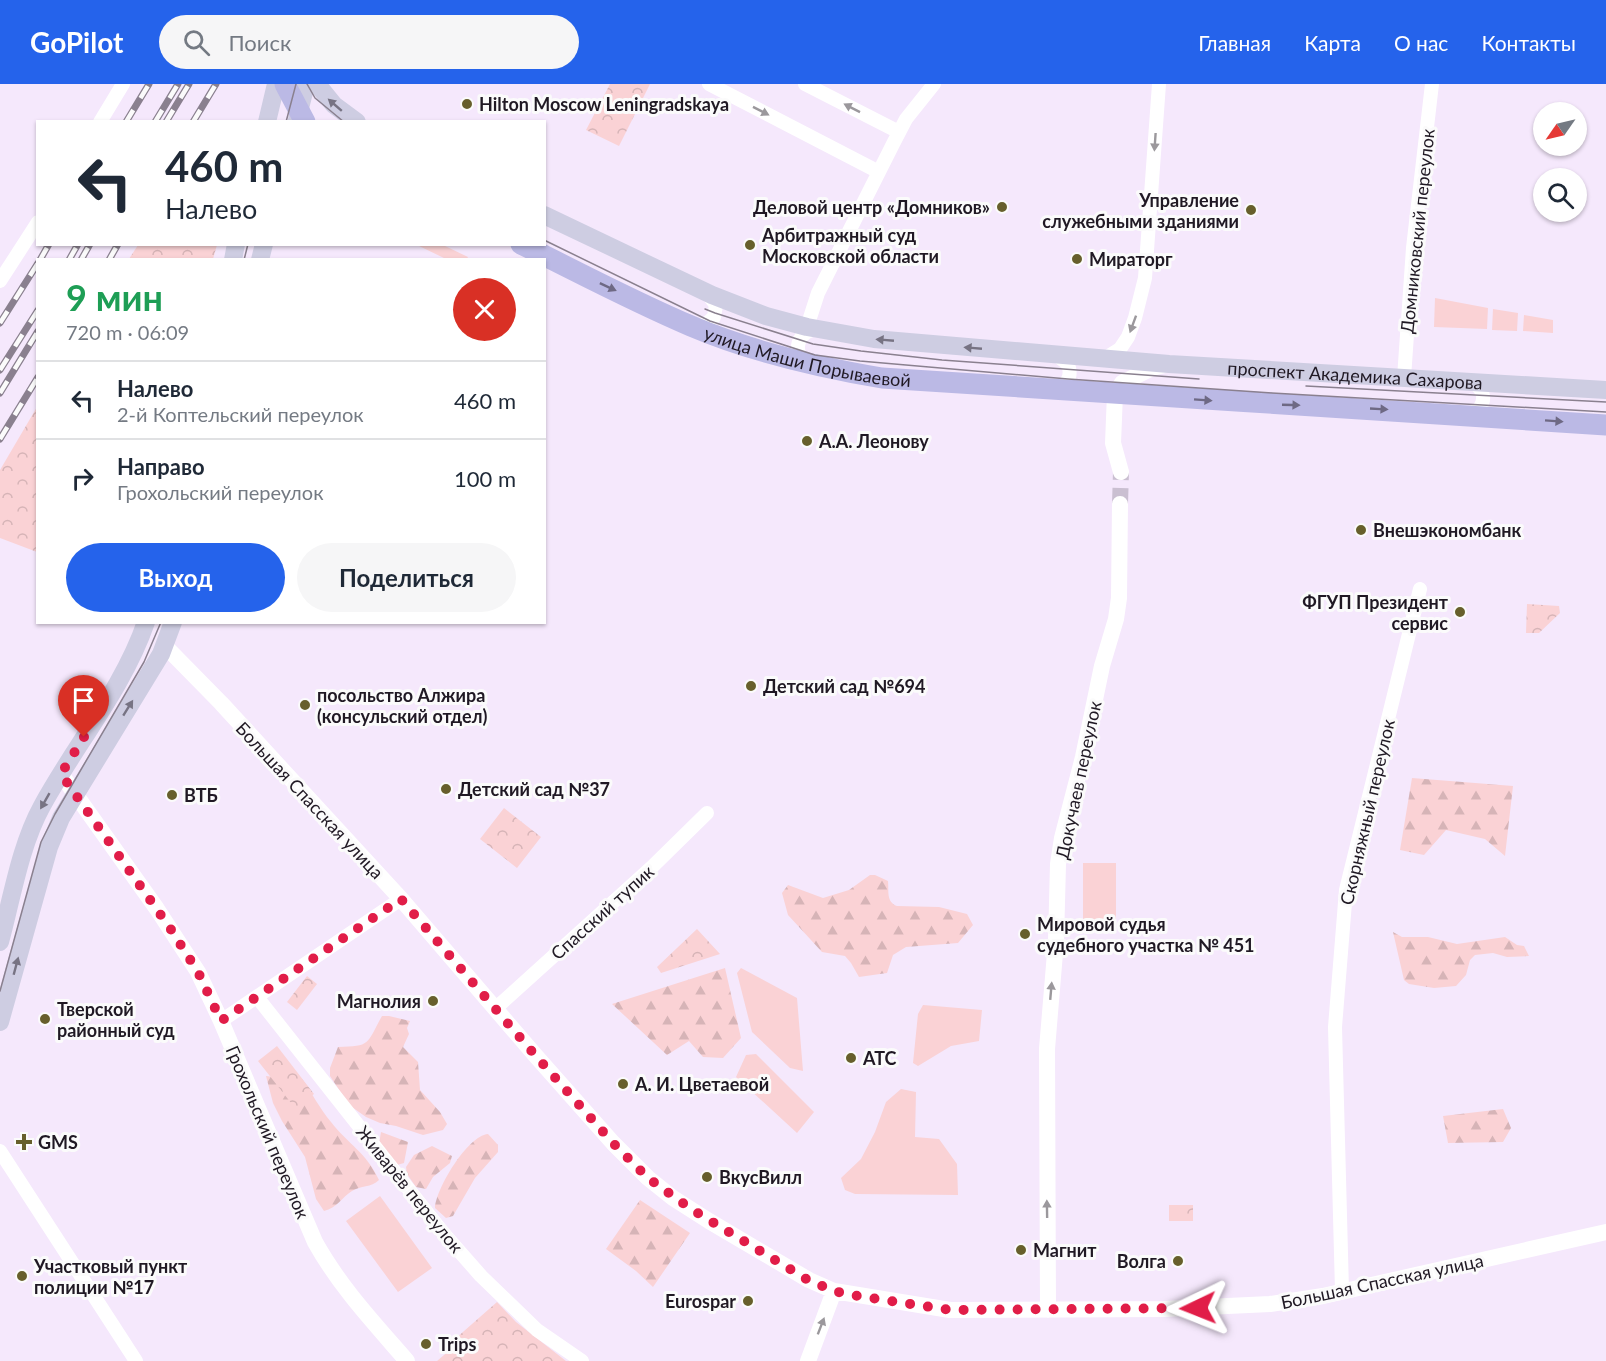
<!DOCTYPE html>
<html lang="ru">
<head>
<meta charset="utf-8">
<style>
  body { margin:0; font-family:Lato,sans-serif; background:#f6f6f7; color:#1f2937; height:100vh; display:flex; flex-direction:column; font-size:22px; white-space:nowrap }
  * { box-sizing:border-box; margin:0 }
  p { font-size:20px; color:#747a83 }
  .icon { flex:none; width:33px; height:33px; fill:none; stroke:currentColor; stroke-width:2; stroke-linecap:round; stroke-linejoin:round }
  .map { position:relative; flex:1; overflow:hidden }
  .panel { position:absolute; left:36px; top:174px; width:510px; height:366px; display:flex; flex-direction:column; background:#fff; border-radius:0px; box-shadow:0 2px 4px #0004 }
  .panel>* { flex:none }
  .guide { position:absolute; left:36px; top:36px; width:510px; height:126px; border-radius:0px; box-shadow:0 2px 4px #0004; background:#fff; color:#1f2937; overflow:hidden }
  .needle { width:39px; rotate:236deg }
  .tools { position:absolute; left:1533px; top:18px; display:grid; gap:12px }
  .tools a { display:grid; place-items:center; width:54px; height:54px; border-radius:50%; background:#fff; box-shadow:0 2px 4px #0004; font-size:30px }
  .pin { position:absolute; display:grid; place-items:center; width:51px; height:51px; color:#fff; margin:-62px -26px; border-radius:50% 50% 50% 0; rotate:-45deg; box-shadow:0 0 6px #0007 }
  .pin .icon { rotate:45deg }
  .me { position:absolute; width:66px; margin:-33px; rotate:268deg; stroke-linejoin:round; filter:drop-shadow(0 0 4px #0008) }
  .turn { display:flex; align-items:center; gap:21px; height:126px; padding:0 30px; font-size:27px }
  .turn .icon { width:78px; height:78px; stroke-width:2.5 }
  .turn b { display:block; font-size:42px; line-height:51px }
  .round { display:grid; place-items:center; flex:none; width:63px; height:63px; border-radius:32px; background:#f6f6f7 }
  .overview { display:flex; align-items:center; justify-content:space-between; height:102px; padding:0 30px }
  h1 { font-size:36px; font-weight:700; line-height:45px; color:#1e9e55 }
  .button { display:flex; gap:12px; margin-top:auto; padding:12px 30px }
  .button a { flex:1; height:69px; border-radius:36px; background:#2563eb; color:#fff; font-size:24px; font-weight:700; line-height:69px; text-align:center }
  .button a+a { background:#f6f6f7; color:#1f2937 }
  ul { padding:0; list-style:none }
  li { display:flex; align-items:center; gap:18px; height:78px; padding:0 30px; border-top:2px solid #e0e1e3 }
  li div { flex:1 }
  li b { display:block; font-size:22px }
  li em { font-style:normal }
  header { display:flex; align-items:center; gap:36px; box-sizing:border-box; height:84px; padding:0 30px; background:#2563eb; color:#fff }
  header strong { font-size:28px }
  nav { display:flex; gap:33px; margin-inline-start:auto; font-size:21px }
  .search { width:420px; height:54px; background:#f6f6f7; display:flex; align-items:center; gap:15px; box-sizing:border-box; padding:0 21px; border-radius:33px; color:#747a83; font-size:22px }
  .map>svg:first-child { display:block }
  .green { fill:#fad2d5 }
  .forest { fill:url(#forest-firs) }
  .park { fill:url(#park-crowns) }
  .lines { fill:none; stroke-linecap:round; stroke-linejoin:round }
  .tertiary-tunnel { stroke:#cabfd1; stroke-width:16; stroke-dasharray:16 8; stroke-linecap:butt }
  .minor { stroke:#fff; stroke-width:14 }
  .tertiary { stroke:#fff; stroke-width:16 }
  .secondary { stroke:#cecde2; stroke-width:18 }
  .primary { stroke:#bbb9e5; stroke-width:21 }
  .tram { stroke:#8a808f; stroke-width:1.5 }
  .rail-casing { stroke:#8a808f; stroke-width:7 }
  .rail { stroke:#fbfbfb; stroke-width:4.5; stroke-dasharray:14; stroke-linecap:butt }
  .oneway { fill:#777383 }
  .oneway2 { fill:#9b989c }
  .oneway3 { fill:#6e6984 }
  .route { stroke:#e11d48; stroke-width:10; stroke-dasharray:0 18 }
  .poi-dot { fill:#675f2c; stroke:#fbfbfb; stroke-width:2 }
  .labels { text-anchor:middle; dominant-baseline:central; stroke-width:6; stroke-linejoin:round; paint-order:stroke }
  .poi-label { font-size:18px; font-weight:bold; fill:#201924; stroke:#fbfbfb; text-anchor:start }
  .street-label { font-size:18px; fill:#201924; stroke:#fbfbfb }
</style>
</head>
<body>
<header>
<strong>GoPilot</strong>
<div class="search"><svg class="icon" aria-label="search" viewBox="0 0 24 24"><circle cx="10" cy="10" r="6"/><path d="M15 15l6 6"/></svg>Поиск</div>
<nav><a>Главная</a><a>Карта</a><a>О нас</a><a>Контакты</a></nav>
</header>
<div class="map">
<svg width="1606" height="1277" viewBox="0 0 1606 1277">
  <defs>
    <pattern id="forest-firs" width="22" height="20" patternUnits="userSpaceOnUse" patternTransform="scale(1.5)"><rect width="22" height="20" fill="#fad2d5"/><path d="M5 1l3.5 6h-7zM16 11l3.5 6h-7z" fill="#d6b4b7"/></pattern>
    <pattern id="park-crowns" width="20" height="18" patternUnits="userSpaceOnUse" patternTransform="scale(1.5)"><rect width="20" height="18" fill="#fad2d5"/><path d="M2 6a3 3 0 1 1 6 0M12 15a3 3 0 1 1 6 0" fill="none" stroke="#d6b4b7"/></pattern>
  </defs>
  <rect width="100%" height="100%" fill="#f5e8fc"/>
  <path class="green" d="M417,161H443L468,173L467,175H446Z
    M1435,214L1488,224L1487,245L1434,243Z
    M1493,225L1518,229L1517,247L1492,246Z
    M1524,231L1553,236V249L1523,247Z
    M1083,779H1116V840H1083Z
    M741,884L797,914L803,987L790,984L752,948L737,889Z
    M923,921L982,926L979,957L951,962L918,982L913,979L918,930Z
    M756,970L814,1028L797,1049L736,993L746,971Z
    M901,1005L916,1008L915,1053L939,1055L957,1080L958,1111L855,1110L845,1106L841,1094L861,1075L875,1048L886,1018Z
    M380,1112L432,1184L398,1208L346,1137Z"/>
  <path class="forest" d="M1412,694L1513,702L1505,772L1485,755L1446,746L1424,771L1400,766Z
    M870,791H875L888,797C889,807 886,818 897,822L939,823L967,830L973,841L958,859L906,863L893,871L887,889L859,893L851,879L845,872L822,868L788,831L782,809L788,801L823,814L849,806Z
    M1393,848L1402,853H1428L1457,860L1505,853L1517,861L1524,862L1529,872L1507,873L1493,869L1475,871L1470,876L1466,891L1456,902L1434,904L1409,900L1404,896Z
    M725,884L741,954L723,974L703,973L689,957L667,971L612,920Z
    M382,932H389L410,937L407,944L409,950L403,963L418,978L420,1006L440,1028L447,1040L443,1046L423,1051L396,1042L380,1039L366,1033L349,1021L330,992V984L338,963C371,962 366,961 382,932Z
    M266,992C278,994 291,991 302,995C312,1009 320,1025 331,1038C348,1060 367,1069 379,1096C371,1104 361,1101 352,1107C342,1113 337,1124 324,1127L316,1115L305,1073L282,1037L273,1019Z
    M1503,1025L1511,1044L1503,1058L1448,1059L1443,1032Z
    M381,1048L408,1058L404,1079L397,1081L379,1060Z
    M488,1050L498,1061V1068L475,1094L453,1132L446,1134L435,1124C436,1105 467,1052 488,1050Z
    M432,1062L452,1072L450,1079L433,1093L426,1105L416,1103L407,1090L406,1083L414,1071Z
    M640,1116L690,1149L653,1203L636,1187L606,1165Z"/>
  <path class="park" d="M610,0H650L619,62L586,46Z
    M138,161V160L217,161L213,175H129Z
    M37,323L38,468H37L0,454V386Z
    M1527,520L1559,522L1560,529L1539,549H1526Z
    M504,724L541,753L517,784L480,755Z
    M697,845L720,870L661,889L657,883Z
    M307,892L317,900L297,926L287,918Z
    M277,962L314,1010L295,1024L258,977Z
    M1169,1121H1193V1137H1169Z
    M497,1218L516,1238L566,1277H437L458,1259L455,1255Z"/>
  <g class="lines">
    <path class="tertiary-tunnel" d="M1120,420L1121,388"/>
    <path class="minor" d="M709,0L879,88
      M805,0L899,48
      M100,38L123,0
      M0,197L38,138
      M694,242L706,240L714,233L716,221L707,209
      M807,243L818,209L894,58L906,35L934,0
      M1104,275L1120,265L1128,253L1135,234L1145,194L1159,0
      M808,280C790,268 798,246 818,245
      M1404,294L1413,164L1432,0
      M1053,305C1066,302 1073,294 1068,280L1056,271
      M1467,331L1479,325C1487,314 1483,303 1470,298
      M257,913L444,1150L481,1192L537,1246L582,1277
      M496,924L652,783L707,729
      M221,937L401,815
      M0,1067L136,1277
      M1342,1207L1335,943L1346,806L1420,505"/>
    <path class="tertiary" d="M1121,388L1113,359L1115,310L1122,299L1152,284L1165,281
      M165,562L221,619L401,815L535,971L613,1059L648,1094L673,1114L709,1137L809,1196L834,1207L950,1226L1164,1225L1270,1220L1323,1212L1606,1148
      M61,690L157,825L198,888L221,937L315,1158C340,1203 374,1239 407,1277
      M1048,1226L1047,965L1056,857L1058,780L1062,754L1083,673L1102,582L1116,535L1119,514L1120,420
      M808,1277L834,1207"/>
    <g class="secondary">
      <path d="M317,0L334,21L357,38"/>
      <path d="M297,36L306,0"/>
      <path d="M267,38L276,0"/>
      <path id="s1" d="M544,131L712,211L766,232L807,243L874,255L1169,280L1606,306"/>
      <path d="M233,176L236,160"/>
      <path d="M260,176L264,160"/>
      <path d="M0,858C12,814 20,762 42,722C75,661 123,605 146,538"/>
      <path d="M0,938L49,763L61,734L161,570L173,538"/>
    </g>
    <g class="primary">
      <path d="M285,0L305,38"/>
      <path id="s2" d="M521,160C578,188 634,218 691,242C752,268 817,283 882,294C1123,311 1365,324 1606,341"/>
    </g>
    <path class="tram" d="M307,0L315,14L344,38
      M286,38L296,0
      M544,156L710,237L815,271L860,277L1068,295L1272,309L1606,328
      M244,176L248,160
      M705,225L715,229L813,260L861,267L942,276L1199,295
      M1306,302L1606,318
      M0,907L41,758L55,730L144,578L161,538"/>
    <defs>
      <path id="rail" d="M126,38L149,0
        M155,38L178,0
        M166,38L189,0
        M193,38L216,0
        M40,176L49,160
        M69,176L78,160
        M81,176L90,160
        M109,176L118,160
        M0,239L38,179
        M0,286L38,226
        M0,309L38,247
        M0,355L38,293"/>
    </defs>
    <use href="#rail" class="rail-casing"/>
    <use href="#rail" class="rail"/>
  </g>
  <defs><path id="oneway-solid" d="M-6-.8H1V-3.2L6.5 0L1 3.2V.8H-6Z" transform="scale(1.5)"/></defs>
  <g class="oneway">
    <use href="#oneway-solid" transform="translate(335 21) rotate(-139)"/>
    <use href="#oneway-solid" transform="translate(885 256) rotate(-175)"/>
    <use href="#oneway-solid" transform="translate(973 264) rotate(-175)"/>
    <use href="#oneway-solid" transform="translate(128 624) rotate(-58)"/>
    <use href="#oneway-solid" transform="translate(45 717) rotate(120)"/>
    <use href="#oneway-solid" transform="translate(16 882) rotate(-75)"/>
  </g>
  <g class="oneway2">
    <use href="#oneway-solid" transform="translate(852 24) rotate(-153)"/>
    <use href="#oneway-solid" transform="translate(761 27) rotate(27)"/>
    <use href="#oneway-solid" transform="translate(1155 58) rotate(94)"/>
    <use href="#oneway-solid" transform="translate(1133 240) rotate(110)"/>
    <use href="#oneway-solid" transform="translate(1051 907) rotate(-85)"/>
    <use href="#oneway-solid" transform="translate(1047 1125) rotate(-91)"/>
    <use href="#oneway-solid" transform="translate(821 1242) rotate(-69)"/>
  </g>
  <g class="oneway3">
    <use href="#oneway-solid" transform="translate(608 203) rotate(25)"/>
    <use href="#oneway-solid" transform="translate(1203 316) rotate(4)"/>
    <use href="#oneway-solid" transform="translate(1291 321) rotate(2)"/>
    <use href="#oneway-solid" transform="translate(1379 325) rotate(3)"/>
    <use href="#oneway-solid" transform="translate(1554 337) rotate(4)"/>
  </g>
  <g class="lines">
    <path class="route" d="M84,653L61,690L170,844L198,888L221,937L401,815L535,971L613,1059L648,1094L691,1125L808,1196L834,1207L852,1211L950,1226L1198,1224"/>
  </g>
  <g class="poi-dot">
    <circle cx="467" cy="20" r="6"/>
    <circle cx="1002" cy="123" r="6"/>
    <circle cx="1251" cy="126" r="6"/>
    <circle cx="750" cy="161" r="6"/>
    <circle cx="1077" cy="175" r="6"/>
    <circle cx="807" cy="357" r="6"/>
    <circle cx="1361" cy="446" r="6"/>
    <circle cx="1460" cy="528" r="6"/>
    <circle cx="751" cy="602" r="6"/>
    <circle cx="305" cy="621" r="6"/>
    <circle cx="446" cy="705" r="6"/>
    <circle cx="172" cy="711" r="6"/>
    <circle cx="1025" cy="850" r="6"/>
    <circle cx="433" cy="917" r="6"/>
    <circle cx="45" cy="935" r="6"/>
    <circle cx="851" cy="974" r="6"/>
    <circle cx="623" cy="1000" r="6"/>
    <path d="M21 1049h6v6h6v6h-6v6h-6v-6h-6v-6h6z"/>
    <circle cx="707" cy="1093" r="6"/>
    <circle cx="1021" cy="1166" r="6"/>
    <circle cx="1178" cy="1177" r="6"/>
    <circle cx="22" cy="1192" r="6"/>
    <circle cx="748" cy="1217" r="6"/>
    <circle cx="426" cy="1260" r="6"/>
  </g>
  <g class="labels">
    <g class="poi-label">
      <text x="479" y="20">Hilton Moscow Leningradskaya</text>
      <text x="1239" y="116" text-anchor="end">Управление<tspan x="1239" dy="21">служебными зданиями</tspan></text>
      <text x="990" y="123" text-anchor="end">Деловой центр «Домников»</text>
      <text x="762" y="151">Арбитражный суд<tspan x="762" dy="21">Московской области</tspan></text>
      <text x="1089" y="175">Мираторг</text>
      <text x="819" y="357">А.А. Леонову</text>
      <text x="1373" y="446">Внешэкономбанк</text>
      <text x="1448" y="518" text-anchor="end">ФГУП Президент<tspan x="1448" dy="21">сервис</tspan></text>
      <text x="763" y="602">Детский сад №694</text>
      <text x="317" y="611">посольство Алжира<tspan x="317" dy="21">(консульский отдел)</tspan></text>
      <text x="458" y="705">Детский сад №37</text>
      <text x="184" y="711">ВТБ</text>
      <text x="1037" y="840">Мировой судья<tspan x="1037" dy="21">судебного участка № 451</tspan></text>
      <text x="421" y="917" text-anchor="end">Магнолия</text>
      <text x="57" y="925">Тверской<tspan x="57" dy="21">районный суд</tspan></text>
      <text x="863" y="974">АТС</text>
      <text x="635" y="1000">А. И. Цветаевой</text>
      <text x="38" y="1058">GMS</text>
      <text x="719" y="1093">ВкусВилл</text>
      <text x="1033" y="1166">Магнит</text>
      <text x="1166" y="1177" text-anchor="end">Волга</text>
      <text x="34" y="1182">Участковый пункт<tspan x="34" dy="21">полиции №17</tspan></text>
      <text x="736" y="1217" text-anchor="end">Eurospar</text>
      <text x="438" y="1260">Trips</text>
    </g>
    <g class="street-label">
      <text transform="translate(1417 147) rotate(-84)">Домниковский переулок</text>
      <text stroke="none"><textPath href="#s2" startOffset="310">улица Маши Порываевой</textPath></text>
      <text stroke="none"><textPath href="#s1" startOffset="837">проспект Академика Сахарова</textPath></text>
      <text transform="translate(1078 696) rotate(-78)">Докучаев переулок</text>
      <text transform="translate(310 716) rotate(47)">Большая Спасская улица</text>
      <text transform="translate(1367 728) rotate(-77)">Скорняжный переулок</text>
      <text transform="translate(602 828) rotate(-42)">Спасский тупик</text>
      <text transform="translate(268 1048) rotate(67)">Грохольский переулок</text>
      <text transform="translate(410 1105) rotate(51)">Живарёв переулок</text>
      <text transform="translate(1382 1197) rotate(-12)">Большая Спасская улица</text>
    </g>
  </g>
</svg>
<div class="tools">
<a><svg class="needle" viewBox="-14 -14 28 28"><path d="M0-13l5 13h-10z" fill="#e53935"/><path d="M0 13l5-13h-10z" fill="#747a83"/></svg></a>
<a><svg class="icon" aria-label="search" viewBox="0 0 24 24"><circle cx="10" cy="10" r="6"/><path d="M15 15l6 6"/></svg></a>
</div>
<div class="pin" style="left:84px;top:653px;background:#d93025"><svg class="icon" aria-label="arrive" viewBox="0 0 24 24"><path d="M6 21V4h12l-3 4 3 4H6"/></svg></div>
<svg class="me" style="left:1198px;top:1224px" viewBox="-20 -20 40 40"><path d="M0-17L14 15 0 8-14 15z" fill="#e11d48" stroke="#fff" stroke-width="4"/></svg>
<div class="guide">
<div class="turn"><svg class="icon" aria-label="left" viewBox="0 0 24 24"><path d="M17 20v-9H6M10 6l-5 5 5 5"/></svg><div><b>460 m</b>Налево</div></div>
</div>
<section class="panel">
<div class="overview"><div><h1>9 мин</h1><p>720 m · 06:09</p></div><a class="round" style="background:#d93025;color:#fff"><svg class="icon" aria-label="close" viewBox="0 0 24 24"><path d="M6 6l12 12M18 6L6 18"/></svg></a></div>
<ul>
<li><svg class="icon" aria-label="left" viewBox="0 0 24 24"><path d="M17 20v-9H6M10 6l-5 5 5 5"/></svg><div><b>Налево</b><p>2-й Коптельский переулок</p></div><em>460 m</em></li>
<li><svg class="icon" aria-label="right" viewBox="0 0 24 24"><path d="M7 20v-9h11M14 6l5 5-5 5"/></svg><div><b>Направо</b><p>Грохольский переулок</p></div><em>100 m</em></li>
</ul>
<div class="button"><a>Выход</a><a>Поделиться</a></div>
</section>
</div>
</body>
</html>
